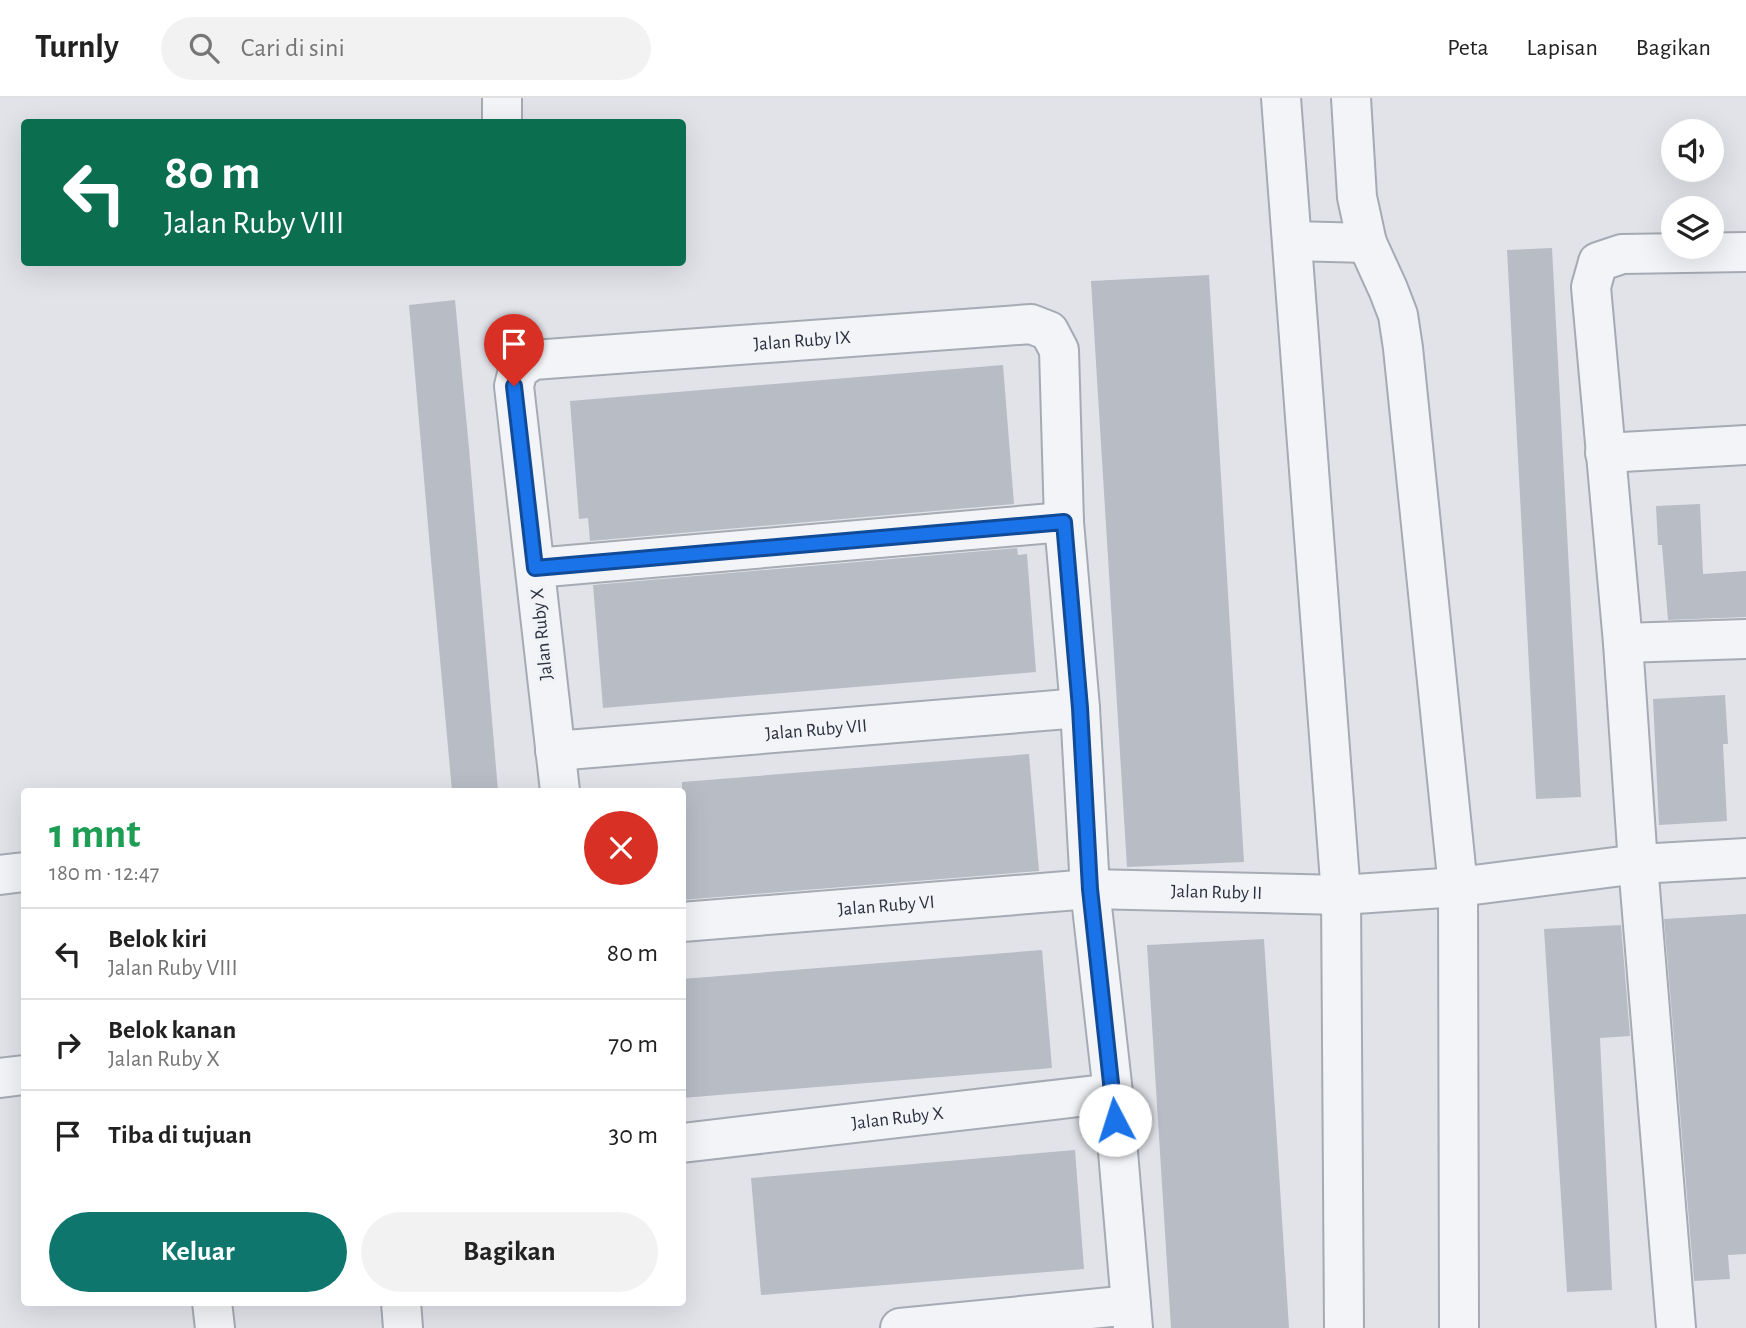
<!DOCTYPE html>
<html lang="id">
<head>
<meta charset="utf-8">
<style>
  body { margin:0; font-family:"Alegreya Sans",sans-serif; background:#f2f2f2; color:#222; height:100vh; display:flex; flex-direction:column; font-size:26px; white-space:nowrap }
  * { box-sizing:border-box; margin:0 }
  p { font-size:23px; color:#767676 }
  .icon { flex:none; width:38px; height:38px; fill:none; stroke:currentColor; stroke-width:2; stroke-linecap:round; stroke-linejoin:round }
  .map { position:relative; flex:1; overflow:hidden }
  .side { position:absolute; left:21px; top:690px; width:665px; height:518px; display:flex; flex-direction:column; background:#fff; border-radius:7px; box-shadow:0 7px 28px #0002 }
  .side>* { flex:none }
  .guide { position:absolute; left:21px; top:21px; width:665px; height:147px; border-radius:7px; box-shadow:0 7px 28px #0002; background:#0b6e4f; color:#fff; overflow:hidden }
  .tools { position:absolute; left:1661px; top:21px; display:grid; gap:14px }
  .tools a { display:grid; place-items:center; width:63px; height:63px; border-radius:50%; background:#fff; box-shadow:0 7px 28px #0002; font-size:35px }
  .pin { position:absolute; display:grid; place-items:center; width:60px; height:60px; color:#fff; margin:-72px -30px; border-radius:50% 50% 50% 0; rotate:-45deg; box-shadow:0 0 7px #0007 }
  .pin .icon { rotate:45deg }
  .me { position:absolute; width:77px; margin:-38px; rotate:355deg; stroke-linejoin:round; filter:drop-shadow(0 0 5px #0008) }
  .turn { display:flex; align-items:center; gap:24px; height:147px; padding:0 28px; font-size:32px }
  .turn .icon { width:91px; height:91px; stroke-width:2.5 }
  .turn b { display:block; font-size:49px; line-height:60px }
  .round { display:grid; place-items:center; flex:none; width:74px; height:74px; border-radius:37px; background:#f2f2f2 }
  .overview { display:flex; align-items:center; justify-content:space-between; height:119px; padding:0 28px }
  h1 { font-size:42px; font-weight:700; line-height:52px; color:#1e9e55 }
  .button { display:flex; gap:14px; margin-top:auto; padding:14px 28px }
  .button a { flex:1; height:80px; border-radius:42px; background:#0f766e; color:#fff; font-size:28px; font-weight:700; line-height:80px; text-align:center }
  .button a+a { background:#f2f2f2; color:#222 }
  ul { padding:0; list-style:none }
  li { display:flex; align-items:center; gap:21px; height:91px; padding:0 28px; border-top:2px solid #e0e0e0 }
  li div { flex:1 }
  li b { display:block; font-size:26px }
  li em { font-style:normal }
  header { display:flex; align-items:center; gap:42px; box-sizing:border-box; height:98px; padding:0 35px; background:#fff; border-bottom:2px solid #e0e0e0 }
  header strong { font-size:33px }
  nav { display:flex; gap:38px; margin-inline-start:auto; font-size:24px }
  .search { width:490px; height:63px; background:#f2f2f2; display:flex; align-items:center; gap:18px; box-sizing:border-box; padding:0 24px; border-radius:38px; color:#767676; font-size:26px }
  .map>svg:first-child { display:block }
  .building { fill:#b8bcc5 }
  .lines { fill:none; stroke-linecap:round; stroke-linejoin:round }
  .minor-casing { stroke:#a6aab3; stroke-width:42 }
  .minor { stroke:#f3f4f7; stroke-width:38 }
  .route-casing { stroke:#114b97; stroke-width:18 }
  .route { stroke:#1a73e8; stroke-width:12 }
  .labels { text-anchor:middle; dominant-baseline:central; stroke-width:7; stroke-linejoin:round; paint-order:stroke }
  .street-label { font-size:19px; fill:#2a313f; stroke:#f0f2f6 }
</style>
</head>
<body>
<header>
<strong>Turnly</strong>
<div class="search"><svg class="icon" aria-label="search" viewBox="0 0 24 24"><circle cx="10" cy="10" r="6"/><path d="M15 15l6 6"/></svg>Cari di sini</div>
<nav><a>Peta</a><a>Lapisan</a><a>Bagikan</a></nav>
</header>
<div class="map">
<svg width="1746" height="1230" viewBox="0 0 1746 1230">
  <rect width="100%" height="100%" fill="#e1e3e9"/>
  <path class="building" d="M1552,150L1581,699L1536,701L1507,152Z
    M1209,177L1244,764L1127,769L1091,183Z
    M455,202L469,350L498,693H452L431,462L409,207Z
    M1003,267L1014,406L590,443L588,420L579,421L570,303Z
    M1700,406L1703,476L1746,473V519L1668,522L1662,447H1658L1656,408Z
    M1017,450L1018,457L1027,456L1036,574L603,610L593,487Z
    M1725,597L1728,646H1723L1727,723L1659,727L1653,601Z
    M1029,656L1039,773L682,802V684Z
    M1746,816V1156L1728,1157L1730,1181L1694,1183L1664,821Z
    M1621,827L1630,938L1600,940L1612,1192L1567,1194L1544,831Z
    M1264,841L1289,1230H1171L1147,847Z
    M1042,852L1052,970L682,1000V934L686,929L682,881Z
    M1075,1052L1084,1171L761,1197L751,1080Z"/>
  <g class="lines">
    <defs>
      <g id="minor">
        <path d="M1281,0L1341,797L1344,1230"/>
        <path d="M1351,0L1357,99L1367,145L1388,191L1398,217L1403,250L1458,789L1459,1230"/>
        <path d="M502,24V0"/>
        <path d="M1292,143L1367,145"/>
        <path d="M1605,355L1746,347"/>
        <path d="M535,470L1064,424"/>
        <path d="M1623,545L1746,541"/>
        <path id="s1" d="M555,653L1080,610"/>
        <path id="s2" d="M560,693L514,288L518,272L533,262L1031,226L1049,233L1059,252L1064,424L1080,610L1090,791L1113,995L1133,1230"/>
        <path d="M0,777L24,774"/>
        <path id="s3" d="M682,824L1090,791L1341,797L1458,789L1638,766L1746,760"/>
        <path d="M0,980L24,977"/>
        <path id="s4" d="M682,1045L1113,995"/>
        <path d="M212,1204L215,1230"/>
        <path d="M401,1204L403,1230"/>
        <path d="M900,1230L1131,1207"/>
        <path d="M1676,1230L1638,766L1623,545L1591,189L1598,164L1622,156L1746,154"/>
      </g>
    </defs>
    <use href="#minor" class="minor-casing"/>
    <use href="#minor" class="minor"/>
  </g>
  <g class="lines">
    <defs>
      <path id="route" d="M514,288L535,470L1064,424L1080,610L1090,791L1115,1022"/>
    </defs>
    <use href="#route" class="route-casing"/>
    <use href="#route" class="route"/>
  </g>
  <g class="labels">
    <g class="street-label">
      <text stroke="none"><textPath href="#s2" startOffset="712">Jalan Ruby IX</textPath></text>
      <text transform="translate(542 536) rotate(-96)">Jalan Ruby X</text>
      <text stroke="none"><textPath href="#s1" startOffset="262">Jalan Ruby VII</textPath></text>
      <text stroke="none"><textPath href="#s3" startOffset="536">Jalan Ruby II</textPath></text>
      <text stroke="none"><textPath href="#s3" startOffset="205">Jalan Ruby VI</textPath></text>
      <text stroke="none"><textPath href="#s4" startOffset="217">Jalan Ruby X</textPath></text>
    </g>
  </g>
</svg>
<div class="tools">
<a><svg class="icon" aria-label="sound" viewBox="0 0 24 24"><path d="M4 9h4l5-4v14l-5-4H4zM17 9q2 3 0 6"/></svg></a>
<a><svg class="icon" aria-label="layers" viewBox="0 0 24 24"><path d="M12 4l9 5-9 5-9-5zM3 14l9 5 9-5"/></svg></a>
</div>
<div class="pin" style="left:514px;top:288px;background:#d93025"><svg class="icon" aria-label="arrive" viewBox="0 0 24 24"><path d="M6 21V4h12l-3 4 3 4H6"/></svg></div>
<svg class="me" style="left:1115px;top:1022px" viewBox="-20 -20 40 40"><circle r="19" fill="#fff"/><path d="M0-13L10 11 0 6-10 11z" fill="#1a73e8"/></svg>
<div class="guide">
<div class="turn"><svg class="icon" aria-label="left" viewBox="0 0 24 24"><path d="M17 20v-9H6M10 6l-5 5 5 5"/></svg><div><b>80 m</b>Jalan Ruby VIII</div></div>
</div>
<section class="side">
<div class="overview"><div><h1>1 mnt</h1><p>180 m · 12:47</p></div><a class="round" style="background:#d93025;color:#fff"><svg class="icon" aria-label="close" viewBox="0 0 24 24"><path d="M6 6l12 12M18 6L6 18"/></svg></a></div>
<ul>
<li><svg class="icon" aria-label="left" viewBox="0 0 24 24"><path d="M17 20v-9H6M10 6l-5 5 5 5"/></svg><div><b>Belok kiri</b><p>Jalan Ruby VIII</p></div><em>80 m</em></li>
<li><svg class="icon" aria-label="right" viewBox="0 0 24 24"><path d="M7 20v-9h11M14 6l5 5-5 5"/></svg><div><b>Belok kanan</b><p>Jalan Ruby X</p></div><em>70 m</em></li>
<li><svg class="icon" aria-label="arrive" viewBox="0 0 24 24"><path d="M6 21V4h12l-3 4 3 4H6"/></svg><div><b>Tiba di tujuan</b></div><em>30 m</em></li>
</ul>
<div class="button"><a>Keluar</a><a>Bagikan</a></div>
</section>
</div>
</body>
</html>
